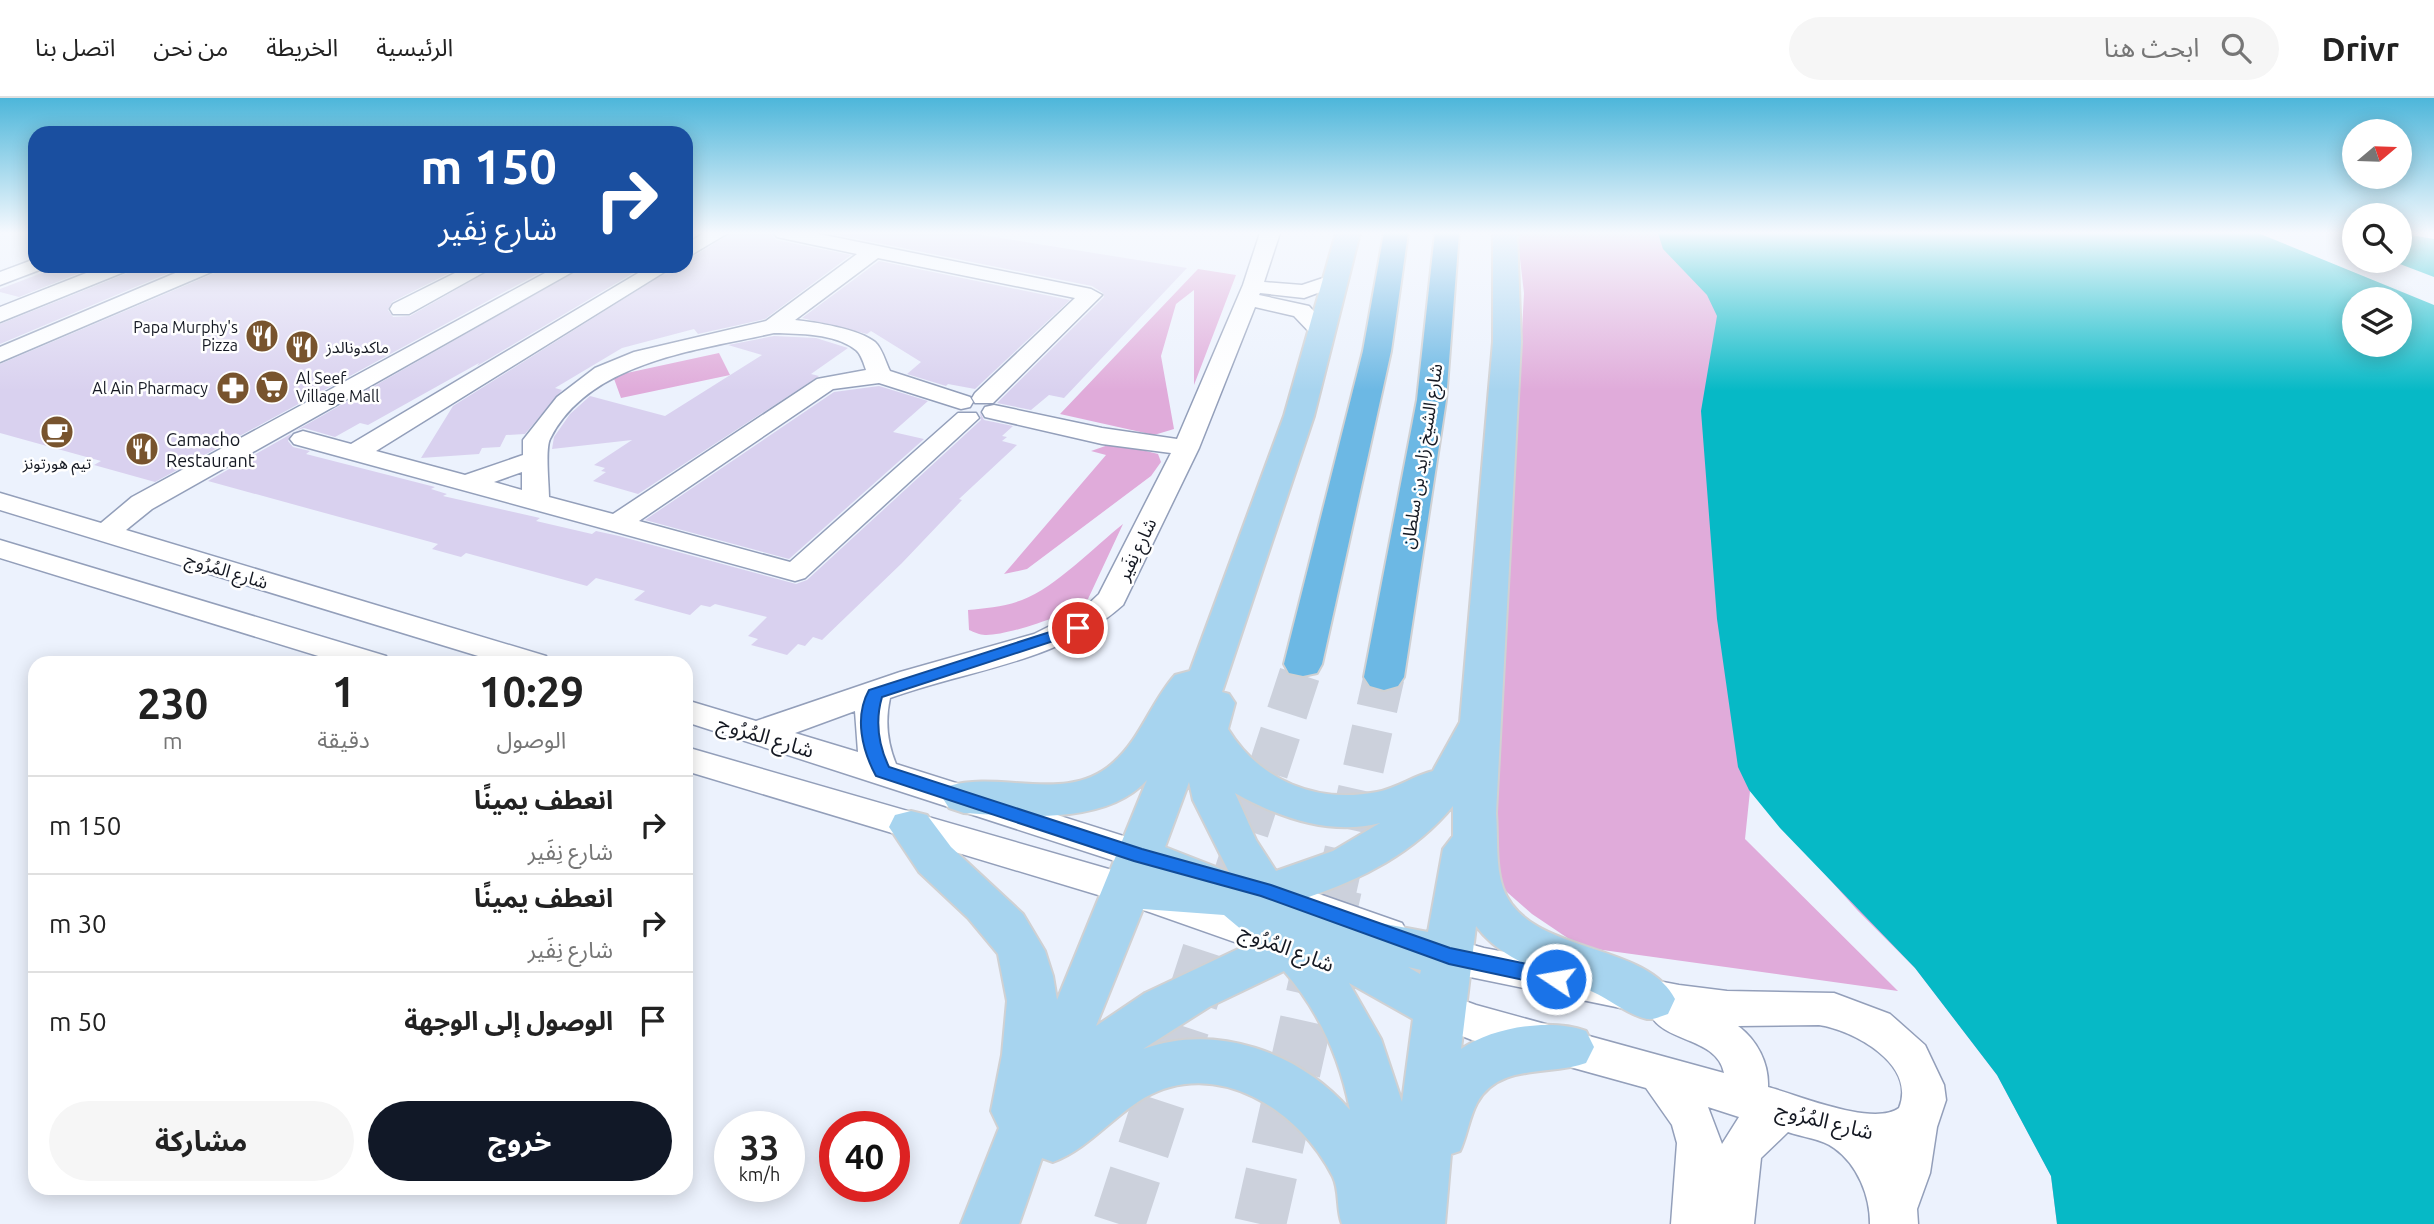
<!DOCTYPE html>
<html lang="ar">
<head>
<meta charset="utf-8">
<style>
  body { margin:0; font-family:Ubuntu,"Noto Sans Arabic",sans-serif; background:#f6f6f6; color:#222; direction:rtl; height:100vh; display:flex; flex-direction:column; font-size:26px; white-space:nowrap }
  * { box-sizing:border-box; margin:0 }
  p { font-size:23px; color:#767676 }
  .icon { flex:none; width:38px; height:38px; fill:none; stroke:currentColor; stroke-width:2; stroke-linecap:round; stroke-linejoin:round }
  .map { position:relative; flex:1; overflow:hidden; direction:ltr }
  .sheet { position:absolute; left:28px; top:558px; width:665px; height:539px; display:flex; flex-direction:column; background:#fff; border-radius:21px; box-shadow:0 4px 18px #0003; direction:rtl }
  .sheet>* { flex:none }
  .top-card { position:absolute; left:28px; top:28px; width:665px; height:147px; border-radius:21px; box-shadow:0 4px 18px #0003; direction:rtl; background:#1a4fa0; color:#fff; overflow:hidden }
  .needle { width:46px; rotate:71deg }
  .tools { position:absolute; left:2342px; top:21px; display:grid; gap:14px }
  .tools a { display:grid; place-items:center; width:70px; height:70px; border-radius:50%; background:#fff; box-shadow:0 4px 18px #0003; font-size:35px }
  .speed { position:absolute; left:714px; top:1013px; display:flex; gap:14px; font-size:35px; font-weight:700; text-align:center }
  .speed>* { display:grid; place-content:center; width:91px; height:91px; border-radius:50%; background:#fff; box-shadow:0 4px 18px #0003; line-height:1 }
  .speed small { font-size:18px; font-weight:400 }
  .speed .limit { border:10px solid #d22; background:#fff; color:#111 }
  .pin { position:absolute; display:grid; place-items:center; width:60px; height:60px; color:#fff; margin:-30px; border:4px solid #fff; border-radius:50%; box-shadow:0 2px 7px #0007 }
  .me { position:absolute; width:77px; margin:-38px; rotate:282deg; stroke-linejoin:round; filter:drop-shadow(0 0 5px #0008) }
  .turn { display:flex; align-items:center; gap:24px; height:147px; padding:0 21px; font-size:32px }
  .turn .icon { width:91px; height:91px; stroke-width:2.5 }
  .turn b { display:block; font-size:49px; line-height:60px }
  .eta { display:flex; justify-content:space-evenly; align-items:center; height:119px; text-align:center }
  .eta b { font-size:42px; font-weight:700; line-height:49px }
  .action { display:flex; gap:14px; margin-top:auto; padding:14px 21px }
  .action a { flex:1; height:80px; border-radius:42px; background:#111827; color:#fff; font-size:28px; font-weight:700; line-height:80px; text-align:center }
  .action a+a { background:#f6f6f6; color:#222 }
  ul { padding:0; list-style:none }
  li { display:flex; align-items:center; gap:21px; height:98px; padding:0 21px; border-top:2px solid #e0e0e0 }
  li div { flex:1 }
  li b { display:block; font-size:26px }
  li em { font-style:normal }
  header { display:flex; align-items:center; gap:42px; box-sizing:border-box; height:98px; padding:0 35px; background:#fff; border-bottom:2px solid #e0e0e0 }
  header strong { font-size:33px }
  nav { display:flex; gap:38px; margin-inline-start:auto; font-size:24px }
  .search { width:490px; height:63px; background:#f6f6f6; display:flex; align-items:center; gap:18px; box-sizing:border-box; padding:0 24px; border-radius:38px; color:#767676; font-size:26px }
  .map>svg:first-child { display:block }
  .green { fill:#e0abda }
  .water { fill:#06b9c6; fill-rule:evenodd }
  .building { fill:#d9d1ef }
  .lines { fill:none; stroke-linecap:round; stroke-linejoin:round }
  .highway-tunnel-far1 { stroke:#ccd1dc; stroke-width:41; stroke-dasharray:41 21; stroke-linecap:butt }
  .highway-tunnel { stroke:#ccd1dc; stroke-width:52; stroke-dasharray:52 26; stroke-linecap:butt }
  .minor-casing { stroke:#939fba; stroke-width:3 }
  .major-casing { stroke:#d0d1d3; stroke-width:4 }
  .highway-casing { stroke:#d0d1d3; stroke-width:4 }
  .minor { fill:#fff; fill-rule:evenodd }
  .major { fill:#a7d4ef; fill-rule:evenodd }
  .highway { fill:#6cb8e4; fill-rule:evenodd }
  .route { fill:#1a73e8; stroke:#114b97; stroke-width:2 }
  .labels { text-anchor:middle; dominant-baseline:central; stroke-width:5; stroke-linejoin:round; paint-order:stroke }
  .far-poi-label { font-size:16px; fill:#151923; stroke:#fff; text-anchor:end }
  .poi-label { font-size:18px; fill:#151923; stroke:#fff; text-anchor:start }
  .street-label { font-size:18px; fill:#151923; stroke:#fff }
  .near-street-label { font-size:21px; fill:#151923; stroke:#fff }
</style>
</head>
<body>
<header>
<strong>Drivr</strong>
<div class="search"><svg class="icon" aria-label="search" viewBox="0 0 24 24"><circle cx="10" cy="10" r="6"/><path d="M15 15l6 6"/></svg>ابحث هنا</div>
<nav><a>الرئيسية</a><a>الخريطة</a><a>من نحن</a><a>اتصل بنا</a></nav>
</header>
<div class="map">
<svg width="2434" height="1126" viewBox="0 0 2434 1126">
  <rect width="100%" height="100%" fill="#ecf2fd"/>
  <path class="green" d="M1517,135H1902L2434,1126H2057L2051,1078L1997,977L1915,870L1858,813L1750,693L1745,741L1898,893L1581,849L1532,816L1500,788L1494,764L1524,195Z
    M1198,171L1236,177L1194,287V192L1176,206L1161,258L1174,331L1154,337L1060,316Z
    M719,255L730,277L621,300L613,278Z
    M1114,345L1158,356L1161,364L1151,378L1027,471L1004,476L1106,357L1091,353Z
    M1123,426L1088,501C1073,516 1006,538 985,537C980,537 974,534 969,532L968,512C986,510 1004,509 1022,502C1056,489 1094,449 1123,426Z"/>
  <path class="water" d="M1658,135H2258L2434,207V1126H2057L2051,1078L1997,977L1915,870L1780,730L1749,692L1738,669L1717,521L1701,313L1717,218L1707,197L1663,151ZM2354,201H2399V247H2354Z
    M2399,135L2434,141V179L2392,163H2399Z"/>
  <path class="building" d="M731,135H771L776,142L851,157L765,221L698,236L694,231L622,250L555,290L562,292L525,336L506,337L500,349L482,350L479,356L421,360L453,308L676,168H686V163Z
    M828,135H970L1187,170L1064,300L1049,297L1031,312L997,305L1104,199L1103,195L1092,188Z
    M879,163L1070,202L975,291L948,286L946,288L907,276L921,264L871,233L867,236L802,220Z
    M60,168H97L19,199L0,194V191Z
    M135,168H185L0,246V226L130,174Z
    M222,168H463L392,204L388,212L393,219L410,218L497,168H552L155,384L94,367L101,363L0,335V266L217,174Z
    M585,168H645L477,268L479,265L368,327L360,325L335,339L304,330L297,332Z
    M774,238L816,240L848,250L811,276L819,278L638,396L593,383L606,374L601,373L605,370L594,367L632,342L552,351L554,339L570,316L590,298L665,318L762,257L728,247Z
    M879,288L928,303L893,334L924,341L789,461L645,422L834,294Z
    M980,314L984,322L1013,328L1002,338L1007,339L1002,343L1017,347L959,401L962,402L902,465L822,542L813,539L805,548L798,546L787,557L751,547L758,541L748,538L767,519L715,506L710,509L701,507L690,517L634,502L645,493L596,480L587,488L466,455L461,459L432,451L438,446L208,383L291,336L288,343L293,349L310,353L306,356L435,389L431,391L447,396L443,398L540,420L536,423L592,436L596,433L619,438L796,486L807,482L981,322Z"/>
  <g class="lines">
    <path class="highway-tunnel-far1" d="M1229,792L1303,566
      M1336,792L1384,579"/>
    <path class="highway-tunnel" d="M1119,1126L1229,790
      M1260,1126L1336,790"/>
    <defs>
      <path id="minor" d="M704,135H728L686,160V146Z
        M774,135H814L1091,191L1102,197L993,305H975L972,300L975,295L1075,200L878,160L795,222C815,224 859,231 875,244C882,250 886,265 890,273L970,299L973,304L970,309L961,311L879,285L833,291L639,423L790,464L958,315H976L979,320L805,480L795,483L294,346L290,341L294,336L303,333L351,346L650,168H674L376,353L465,377L523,357V342L557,299L595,270L634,254L766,223L857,156L777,139ZM774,235C799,236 835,235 856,252C861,256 864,266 866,272L817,281L613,416L549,399C549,386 545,351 550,341C589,263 699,252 774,235ZM522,374V392L494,384Z
        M1260,135H1280L1264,184L1302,187L1335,176L1342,178L1345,182L1342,186L1304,200L1260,195L1259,197L1309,208L1333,234L1322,241L1314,239L1294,218L1255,209L1199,350L1123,507C1058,565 969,571 890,600C885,623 887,644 896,666L1171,753L1177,763L1171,773L1158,777L686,624V602L756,623L900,574L1034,536L1082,512L1099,496L1171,355L1102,346L985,319L982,314L985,309L994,307L1102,330L1177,341L1243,187ZM855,613L858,654L795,635Z
        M35,161V168H44L42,171L0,187V174Z
        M104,168H132L129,172L0,224V209Z
        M192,168H219L216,172L0,264V249Z
        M469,168H495L409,216H393L390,211L393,206Z
        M558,168H583L152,411L126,432L546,558L551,565H501L0,412V395L101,425L132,399Z
        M0,442L386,558L391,565H341L0,460Z
        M686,649L1126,776L1294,833L1300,844L1294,855L1280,860L1118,803L686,673Z
        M1279,782L1402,825L1408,836L1402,847L1388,852L1266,807L1260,797L1266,787Z
        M1430,835L1484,850L1679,887L1727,893L1834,895L1890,916L1925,947L1944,987L1946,1002L1937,1029L1930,1075L1917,1111L1918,1126H1870C1870,1098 1858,1067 1834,1050C1823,1041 1801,1039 1788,1034L1761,1060L1754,1126H1671L1677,1045L1672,1027L1646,990L1472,942L1409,917L1403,905L1409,893L1424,888L1476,907L1724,975C1717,939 1664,945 1650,916L1470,879L1416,862L1410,851L1416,840ZM1819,927C1853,932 1917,966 1899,1010C1873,1029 1798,997 1768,989C1769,965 1757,942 1738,928ZM1708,1009L1739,1019L1722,1046Z"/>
      <path id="major" d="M1336,135H1360L1314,318L1222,594L1229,596L1235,605L1228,631C1260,683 1317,706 1377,694C1397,690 1413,678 1433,673L1435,669L1460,624L1493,244V135H1517L1521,244L1496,715C1498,739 1495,767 1503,790C1527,857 1646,843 1675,901L1668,916C1661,918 1654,922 1647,921C1628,917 1611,902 1593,894C1553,875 1504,866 1476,828L1461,951C1493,929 1550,920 1586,933L1594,949L1586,965C1549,978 1499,965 1477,1005C1469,1020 1467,1038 1460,1053L1451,1056L1445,1126H1342C1336,1111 1340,1094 1333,1079C1300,1012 1216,958 1144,1000C1112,1019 1088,1051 1053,1064L1042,1060L1019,1126H961L999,1030L991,1013L1002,957L1007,903L998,856L968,820L919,774L889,729L895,717L911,713L927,717L951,749L1023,816L1045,853L1053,878L1057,902L1147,682C1106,728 1019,718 964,715L949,710L942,699L949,688C1001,672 1068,707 1114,664C1141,640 1151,604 1175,577L1190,573L1284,318ZM1189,684L1193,702L1229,774L1165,749ZM1235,695C1277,719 1330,738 1380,725L1333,753L1276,773L1256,742ZM1453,708V738L1443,751L1428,834L1369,823L1331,821L1306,800C1362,781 1414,755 1453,708ZM1143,811L1224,817L1255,843L1145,895L1096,928ZM1408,869L1421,872L1420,876ZM1284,873C1319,913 1340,961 1350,1012C1300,955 1217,924 1143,951L1209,909ZM1349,885L1413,921L1402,1004L1381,941Z"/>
      <path id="highway" d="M1384,135H1408L1391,253L1322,566L1317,575L1303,578L1289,575L1284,566L1363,253Z
        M1435,135H1459L1446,302L1404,579L1398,588L1384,592L1370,588L1364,579L1417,302Z"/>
    </defs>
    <use href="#minor" class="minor-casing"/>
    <use href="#major" class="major-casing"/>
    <use href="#highway" class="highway-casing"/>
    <use href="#minor" class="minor"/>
    <use href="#major" class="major"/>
    <use href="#highway" class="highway"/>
  </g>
  <linearGradient id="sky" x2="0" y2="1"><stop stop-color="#4db6da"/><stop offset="0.46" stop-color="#f6f9fe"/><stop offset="1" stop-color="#f6f9fe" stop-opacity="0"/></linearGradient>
  <rect width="2434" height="293" fill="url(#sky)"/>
  <path class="route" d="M1078,525L1084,526V533L882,599C875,623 878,646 889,669L1142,751L1271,787L1450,850L1556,872L1563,875L1566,881L1563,887L1556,889L1449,866L1261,798L1134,763L876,678C862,652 854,619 869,592Z"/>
  <defs>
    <symbol id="restaurant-disc" viewBox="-11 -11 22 22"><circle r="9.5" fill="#78542e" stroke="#fff"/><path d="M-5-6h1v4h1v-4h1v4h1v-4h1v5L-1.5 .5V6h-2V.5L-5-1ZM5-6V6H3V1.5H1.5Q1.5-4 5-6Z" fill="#fff"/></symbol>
    <symbol id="supermarket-disc" viewBox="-11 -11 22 22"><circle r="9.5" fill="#78542e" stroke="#fff"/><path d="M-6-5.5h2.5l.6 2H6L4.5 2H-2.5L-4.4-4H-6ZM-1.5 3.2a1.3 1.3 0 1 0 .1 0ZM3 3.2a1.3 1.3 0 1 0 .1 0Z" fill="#fff"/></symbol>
    <symbol id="pharmacy-disc" viewBox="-11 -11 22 22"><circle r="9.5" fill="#78542e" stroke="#fff"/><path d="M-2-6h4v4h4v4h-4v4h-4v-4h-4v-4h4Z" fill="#fff"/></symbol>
    <symbol id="cafe-disc" viewBox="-11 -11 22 22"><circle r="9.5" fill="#78542e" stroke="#fff"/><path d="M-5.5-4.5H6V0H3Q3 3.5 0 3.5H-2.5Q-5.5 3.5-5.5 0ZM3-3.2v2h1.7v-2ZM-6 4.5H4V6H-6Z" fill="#fff"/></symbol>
  </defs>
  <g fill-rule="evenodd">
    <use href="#restaurant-disc" x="243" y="219" width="38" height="38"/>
    <use href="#restaurant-disc" x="283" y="230" width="38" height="38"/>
    <use href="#supermarket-disc" x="253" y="270" width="38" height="38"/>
    <use href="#pharmacy-disc" x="214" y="271" width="38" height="38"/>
    <use href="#cafe-disc" x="38" y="315" width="38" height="38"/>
    <use href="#restaurant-disc" x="123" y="332" width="38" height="38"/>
  </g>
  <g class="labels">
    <g class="far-poi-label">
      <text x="238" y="229">Papa Murphy's<tspan x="238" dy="18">Pizza</tspan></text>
      <text x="326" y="249" text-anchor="start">ماكدونالدز</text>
      <text x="296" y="280" text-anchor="start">Al Seef<tspan x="296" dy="18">Village Mall</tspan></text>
      <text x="208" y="290">Al Ain Pharmacy</text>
      <text x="57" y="365" text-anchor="middle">تيم هورتونز</text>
    </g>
    <g class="poi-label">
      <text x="166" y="341">Camacho<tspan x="166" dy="21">Restaurant</tspan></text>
    </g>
    <g class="street-label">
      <text transform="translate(1421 358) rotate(-81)">شارع الشيخ زايد بن سلطان</text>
      <text transform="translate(1136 451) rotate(-64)">شارع نِفَير</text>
      <text transform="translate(227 472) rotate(17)">شارع المُرُوج</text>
    </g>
    <g class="near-street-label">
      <text transform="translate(766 638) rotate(17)">شارع المُرُوج</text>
      <text transform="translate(1287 849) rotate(21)">شارع المُرُوج</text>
      <text transform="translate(1825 1022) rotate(14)">شارع المُرُوج</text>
    </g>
  </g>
</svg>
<div class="tools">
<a><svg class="needle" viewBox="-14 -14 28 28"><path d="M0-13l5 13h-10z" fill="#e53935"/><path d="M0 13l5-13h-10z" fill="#767676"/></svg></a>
<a><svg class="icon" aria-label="search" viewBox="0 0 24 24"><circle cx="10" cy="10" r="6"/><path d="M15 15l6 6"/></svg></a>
<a><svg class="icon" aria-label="layers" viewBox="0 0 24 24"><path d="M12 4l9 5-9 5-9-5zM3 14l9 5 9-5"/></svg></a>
</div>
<div class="speed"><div>33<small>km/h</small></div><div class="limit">40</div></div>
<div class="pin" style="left:1078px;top:530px;background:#d93025"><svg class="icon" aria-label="arrive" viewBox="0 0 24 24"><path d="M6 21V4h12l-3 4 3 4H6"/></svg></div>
<svg class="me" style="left:1556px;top:881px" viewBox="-20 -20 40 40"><circle r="17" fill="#1a73e8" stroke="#fff" stroke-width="3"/><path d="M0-11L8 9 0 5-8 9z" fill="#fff"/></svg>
<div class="top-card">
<div class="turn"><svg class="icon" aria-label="right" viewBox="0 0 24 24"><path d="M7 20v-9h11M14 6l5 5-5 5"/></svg><div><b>150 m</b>شارع نِفَير</div></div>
</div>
<section class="sheet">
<div class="eta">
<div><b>10:29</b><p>الوصول</p></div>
<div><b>1</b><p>دقيقة</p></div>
<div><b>230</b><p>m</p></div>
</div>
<ul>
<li><svg class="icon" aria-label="right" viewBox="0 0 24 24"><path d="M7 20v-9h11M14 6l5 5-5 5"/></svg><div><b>انعطف يمينًا</b><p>شارع نِفَير</p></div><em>150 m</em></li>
<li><svg class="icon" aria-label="right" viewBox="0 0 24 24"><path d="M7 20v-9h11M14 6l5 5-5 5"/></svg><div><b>انعطف يمينًا</b><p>شارع نِفَير</p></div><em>30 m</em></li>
<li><svg class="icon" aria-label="arrive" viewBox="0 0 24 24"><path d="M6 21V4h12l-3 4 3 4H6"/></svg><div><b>الوصول إلى الوجهة</b></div><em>50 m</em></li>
</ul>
<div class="action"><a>خروج</a><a>مشاركة</a></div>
</section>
</div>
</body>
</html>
